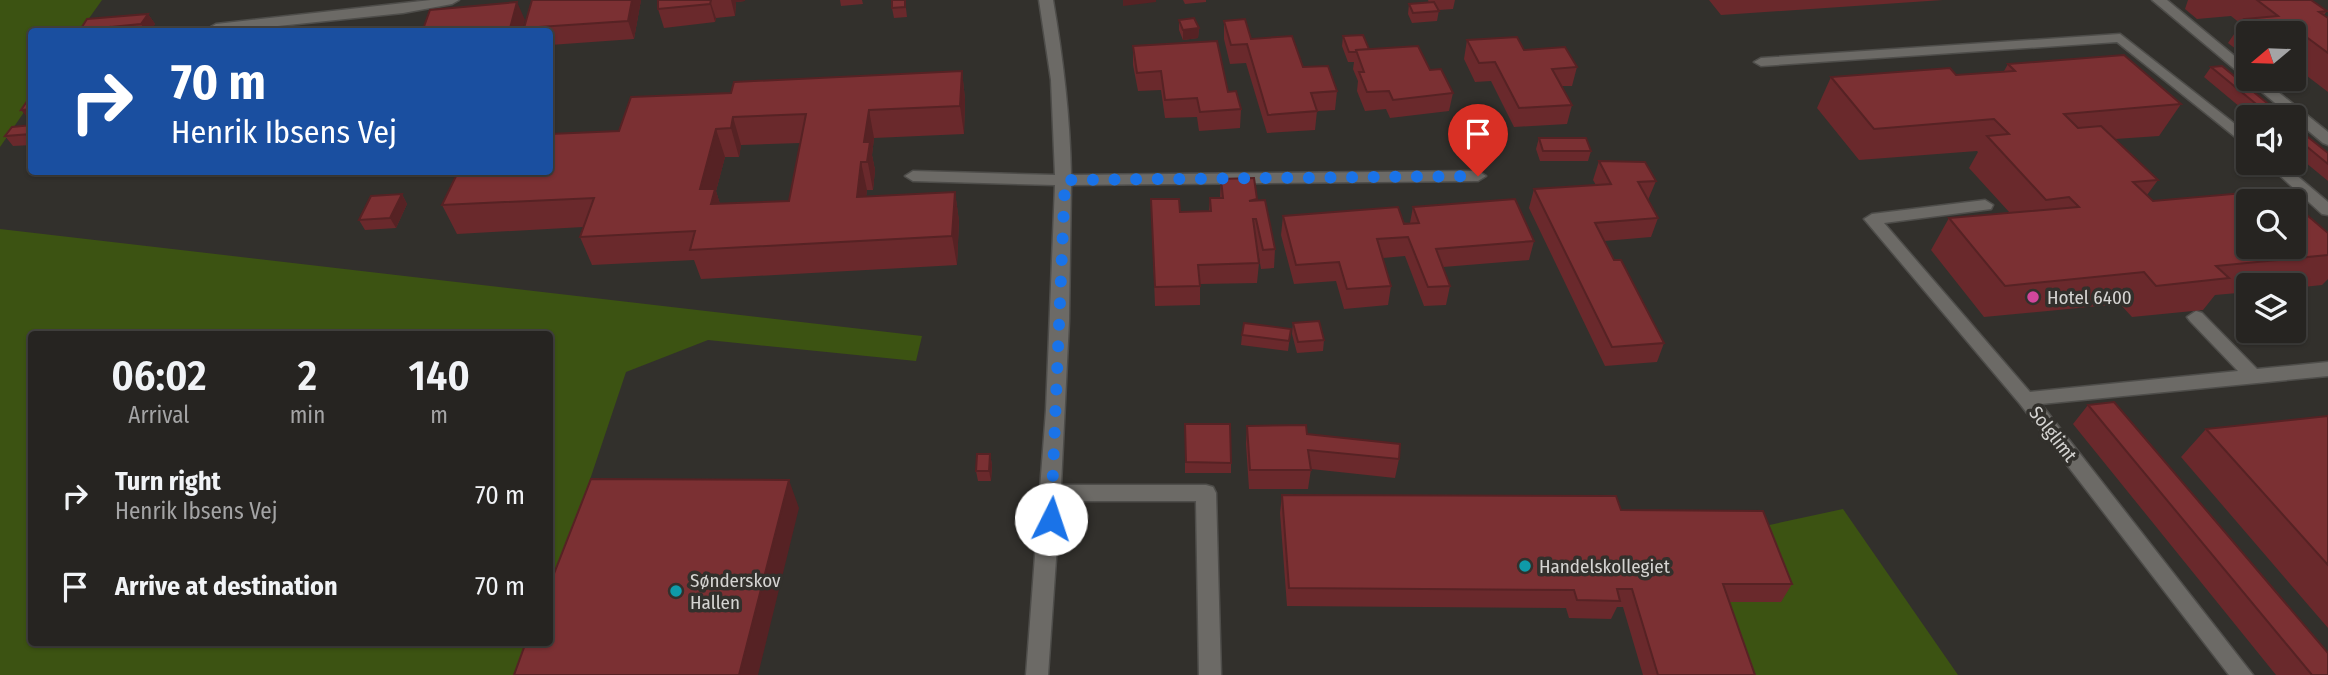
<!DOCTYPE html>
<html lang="en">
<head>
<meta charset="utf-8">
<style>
  body { margin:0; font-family:"Fira Sans Condensed",sans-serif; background:#32302e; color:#f1f3f6; height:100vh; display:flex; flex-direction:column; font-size:26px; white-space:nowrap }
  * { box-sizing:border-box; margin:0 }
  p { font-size:23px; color:#a4a4a5 }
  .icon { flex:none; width:38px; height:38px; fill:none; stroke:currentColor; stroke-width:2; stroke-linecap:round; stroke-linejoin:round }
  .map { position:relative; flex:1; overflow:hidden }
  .sheet { position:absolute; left:28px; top:331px; width:525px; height:315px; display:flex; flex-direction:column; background:#262421; border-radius:7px; box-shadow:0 2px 5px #0004,0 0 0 2px #42413f }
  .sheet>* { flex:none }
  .top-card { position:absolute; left:28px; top:28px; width:525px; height:147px; border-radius:7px; box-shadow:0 2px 5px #0004,0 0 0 2px #42413f; background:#1a4fa0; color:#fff; overflow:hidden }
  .needle { width:46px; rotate:251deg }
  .buttons { position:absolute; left:2236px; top:21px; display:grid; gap:14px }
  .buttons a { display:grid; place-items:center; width:70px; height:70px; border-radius:7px; background:#262421; box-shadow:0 2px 5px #0004,0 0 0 2px #42413f; font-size:35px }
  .pin { position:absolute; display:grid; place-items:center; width:60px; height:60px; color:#fff; margin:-72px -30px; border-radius:50% 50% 50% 0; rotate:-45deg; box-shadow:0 0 7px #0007 }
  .pin .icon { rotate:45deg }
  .me { position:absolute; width:77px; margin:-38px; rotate:4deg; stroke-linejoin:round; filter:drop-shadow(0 0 5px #0008) }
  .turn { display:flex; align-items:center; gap:24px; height:147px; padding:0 28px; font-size:32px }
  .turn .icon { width:91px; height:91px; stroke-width:2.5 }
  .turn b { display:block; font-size:49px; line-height:60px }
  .eta { display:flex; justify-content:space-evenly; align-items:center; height:119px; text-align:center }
  .eta b { font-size:42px; font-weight:600; line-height:49px }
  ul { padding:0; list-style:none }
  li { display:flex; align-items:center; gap:21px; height:91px; padding:0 28px }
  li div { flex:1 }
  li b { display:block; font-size:26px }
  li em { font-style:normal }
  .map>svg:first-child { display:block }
  .green { fill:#3c5312 }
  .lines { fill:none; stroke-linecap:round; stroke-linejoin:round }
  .minor-casing { stroke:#4e4d4a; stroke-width:3 }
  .minor { fill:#6c6a66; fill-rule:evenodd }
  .wall { fill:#6a292c; fill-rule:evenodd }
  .shaded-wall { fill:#562224 }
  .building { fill:#7b3033; stroke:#562224; stroke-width:2; fill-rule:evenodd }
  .route { stroke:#1a73e8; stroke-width:12; stroke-dasharray:0 21.6 }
  .hotel-dot { fill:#d1479c; stroke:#32302c; stroke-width:2.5 }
  .culture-dot { fill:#0f9aa8; stroke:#32302c; stroke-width:2.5 }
  .labels { text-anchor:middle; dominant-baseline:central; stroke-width:7; stroke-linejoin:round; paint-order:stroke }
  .poi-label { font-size:19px; fill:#d5d4d2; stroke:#32302c; text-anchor:start }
  .street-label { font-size:19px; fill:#d5d4d2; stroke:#32302c }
</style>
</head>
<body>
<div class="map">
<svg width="2328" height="675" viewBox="0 0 2328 675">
  <rect width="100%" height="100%" fill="#32302c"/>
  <path class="green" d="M0,0H102L80,31L32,32L31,102L0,147Z
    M0,229L922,336L916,361L708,340L626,372L550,599V334H32V642H535L524,675H0Z
    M1843,509L1958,675H1737L1712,602H1774L1746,530Z"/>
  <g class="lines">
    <defs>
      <path id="minor" d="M431,0H459L452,4L403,13L221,32L209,28L216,24Z
        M1039,0H1053C1063,58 1070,116 1071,175L1478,171L1486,176L1478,181L1071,185L1069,321L1061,485H1206L1213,487L1216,493L1221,675H1199L1196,501H1060L1048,675H1026L1046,410L1055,185L913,181L905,176L913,171L1055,175L1051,80Z
        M2152,0H2167L2249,68V79H2262L2328,132V145L2323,143Z
        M2120,34L2249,135V148L2117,42L1761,66L1754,62L1761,58Z
        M2266,163H2282L2328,202V215L2322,214Z
        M1985,200L1993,205L1991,209L1884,223L2030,392L2238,371L2190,321L2187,317L2196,311L2202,313L2257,369L2328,362V376L2041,404L2253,675H2229L2020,404L1864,219L1872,214Z"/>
    </defs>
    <use href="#minor" class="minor-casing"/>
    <use href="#minor" class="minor"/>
  </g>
  <path class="wall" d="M532,0H641L634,39L550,45V32H525L524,28Z
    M658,0H745V1L736,2L735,16L716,18L715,22L664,28L658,9Z
    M840,0H862L863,4L841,6Z
    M905,0L907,17L894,18L892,8Z
    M1183,0H1206V2L1185,4Z
    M1428,0H1455L1453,9L1439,10L1437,21L1412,23L1408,14L1409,4L1429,3Z
    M1709,0H1943L1721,15Z
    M2188,0H2311L2327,11L2324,15L2328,18V92L2294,66V33H2249V59L2228,43L2241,24L2231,16L2197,19L2185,9Z
    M148,14L155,24L150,32H68L80,30Z
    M1179,20L1199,28L1198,38L1183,40L1179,30Z
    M1224,21L1251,39L1303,67L1337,91L1335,110L1317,111L1315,130L1267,133L1246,63L1230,64L1224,39Z
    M1343,36L1369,49L1430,70L1453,93L1449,111L1390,118L1386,109L1365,111L1357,91L1358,81L1353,69L1354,62H1348L1342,46Z
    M1467,40L1524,50L1577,67L1572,86H1562L1572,105L1567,124L1514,127L1491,81L1475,82L1464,59Z
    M1133,46L1228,92L1241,109L1240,128L1199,131L1197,117L1165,118L1161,90L1138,91L1133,65Z
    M2008,64L2181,104L2159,136L2115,139L2158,180L2147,195L2153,201L2328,233V279L2322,285L2294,288V285H2249V292L2215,295L2203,310L2132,317L2120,304L1984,317L1931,250L1949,218L2010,213L1969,168L1978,152L1977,151L1859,160L1817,108L1831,77L1956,75L2004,71Z
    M2211,67L2284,117H2252L2204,77Z
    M962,71L965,99L964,134L874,138L872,155L875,170L873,190H867L866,197L955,192L959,221L957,265L701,279L694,260L592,265L580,237L583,227L457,234L442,205L619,131L731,93ZM800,143L789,201L720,204L716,191L725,157H739L741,145Z
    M32,125V145L13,146L5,136Z
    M2294,126L2328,153V181L2294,153Z
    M1539,138L1591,151L1588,161H1540L1536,149Z
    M1599,161L1656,181L1648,200L1658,218L1651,237L1604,241L1614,260L1664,343L1657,362L1605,366L1529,208L1534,189L1596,185L1593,180Z
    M1221,179L1257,201L1275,249L1274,268L1261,269L1256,240L1259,263L1257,283L1200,284V305L1155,306L1151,199L1180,212L1209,211L1210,198H1220Z
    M402,194L407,204L396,228L365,230L359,220Z
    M1413,207L1534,241L1529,260L1443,267L1450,286L1446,305L1424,306L1405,256L1383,258L1391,286L1388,305L1344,309L1336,281L1294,284L1281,235L1283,216L1410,223Z
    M1293,323L1324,340L1323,351L1297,353L1292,334Z
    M1291,329L1288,351L1241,345L1242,335Z
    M2088,405L2328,675H2276L2073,424Z
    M2328,416V628L2181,457L2206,429Z
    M1185,424L1231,463V473H1185Z
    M1247,426L1307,434L1399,459L1395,478L1311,469L1308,489H1249L1246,444Z
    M990,454L992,465L991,481H978L976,471Z
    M1282,495L1621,510L1792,584L1781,602H1729L1755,675H1643L1623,607H1617L1611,619L1569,618L1566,608L1287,606L1280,513Z"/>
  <path class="shaded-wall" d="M632,0H641L634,39L628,21Z
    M710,0L716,18L715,22L710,4Z
    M731,0H745V1L736,2L735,16Z
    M1123,0H1156V2L1123,6Z
    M517,2L525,20L522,32H509Z
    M148,14L155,24L150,32H146L141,24Z
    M1199,28L1198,38L1183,40V30Z
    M962,71L965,99L964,134L960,106Z
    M32,109V123L21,110Z
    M869,110L874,138L872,155L875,170L873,190L864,142Z
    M733,117L741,145L739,157L731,128Z
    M716,129L725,157L716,191L724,217L721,233L700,189Z
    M861,162L867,190L863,226L857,197Z
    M955,192L959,221L957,265L952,236Z
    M402,194L407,204L396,228L390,218Z
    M990,454L992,465L991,481L989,471Z
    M789,480L799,508L758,675H739Z"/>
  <path class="building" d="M532,0H632L628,21L524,28Z
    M658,0H711L710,4L658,9Z
    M892,0H905V7L892,8Z
    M2257,0H2311L2327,11L2319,12L2328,18V53L2305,36L2294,37V33H2264L2245,19L2278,16Z
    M517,2L509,32H422L430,10Z
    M1434,2L1439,11L1413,13L1409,4Z
    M148,14L141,24L80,30L87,19Z
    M1194,18L1199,28L1183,30L1179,20Z
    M1245,19L1251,39L1292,36L1303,67L1328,66L1337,91L1311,93L1317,111L1268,115L1247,44L1231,45L1224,21Z
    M109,27L106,32H68Z
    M1363,35L1369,49L1356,50V52H1349L1343,36Z
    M1517,37L1524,50L1565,47L1577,67L1552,69L1572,105L1519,108L1495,62L1479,63L1467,40Z
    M1217,41L1228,92L1236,91L1241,109L1200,112L1197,98L1165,100L1161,71L1137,73L1133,46Z
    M1418,46L1430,70L1441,69L1453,93L1393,100L1389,91L1367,92L1359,72H1364L1356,50Z
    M2124,55L2181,104L2064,114L2078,128L2101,126L2158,180L2133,182L2153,201L2278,190L2291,201H2249V247H2294V204L2328,233V255L2216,266L2229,278L2156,286L2144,272L2005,286L1949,218L2079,207L2069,197L2046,200L1987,136L2009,134L1994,119L1874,129L1831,77L1950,68L1956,75L2015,71L2008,64Z
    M2222,66L2284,117H2272L2211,67Z
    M962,71L960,106L869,110L864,142H870L867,162H861L857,197L955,192L952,236L690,250L695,231L580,237L594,198L442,205L458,172H550V134L619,131L631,97L731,93L734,82ZM806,114L789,201L711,204L715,189H700L716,129L731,128L733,117Z
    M32,94V109L21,110Z
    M32,125L31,134L5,136L12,127Z
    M2294,126L2328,153V164L2294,136Z
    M1539,138H1586L1591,151H1543Z
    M1599,161L1645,162L1656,181L1638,182L1658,218L1595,223L1614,260H1621L1664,343L1612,347L1534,189L1611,184Z
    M1254,178L1257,199L1249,201L1265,200L1275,249L1263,250L1256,219H1253L1259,263L1198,265L1200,286L1155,287L1151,199H1179L1180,212L1211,211L1210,198H1223L1221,179Z
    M402,194L390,218L359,220L371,196Z
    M1515,199L1534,241L1436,249L1450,286L1428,287L1408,237L1377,239L1391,286L1347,289L1339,262L1296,265L1283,216L1398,207L1404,224L1419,223L1413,207Z
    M1319,321L1324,340L1298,342L1293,323Z
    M1244,323L1291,329L1289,341L1242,335Z
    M2114,402L2328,653V675H2312L2088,405Z
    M2328,416V565L2206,429Z
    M1185,424H1230L1231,463L1186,462Z
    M1306,425L1307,434L1400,444L1399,459L1308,450L1311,470H1250L1247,426Z
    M977,454H990L989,471H976Z
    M591,479L789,480L739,675H514L526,642H550V584Z
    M1282,495L1616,496L1621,510L1763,511L1792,584H1723L1755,675H1658L1632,589H1617L1620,601L1577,600L1574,590L1289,588Z"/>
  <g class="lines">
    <path class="route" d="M1051,519L1065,180L1478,176"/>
  </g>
  <circle class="hotel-dot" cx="2033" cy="297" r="7"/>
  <g class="culture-dot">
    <circle cx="1525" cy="566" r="7"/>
    <circle cx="676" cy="591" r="7"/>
  </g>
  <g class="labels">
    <g class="poi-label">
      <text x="2047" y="297">Hotel 6400</text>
      <text x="1539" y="566">Handelskollegiet</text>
      <text x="690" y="580">Sønderskov<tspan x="690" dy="22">Hallen</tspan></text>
    </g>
    <g class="street-label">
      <text transform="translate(2053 434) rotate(52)">Solglimt</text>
    </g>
  </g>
</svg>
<div class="buttons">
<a><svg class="needle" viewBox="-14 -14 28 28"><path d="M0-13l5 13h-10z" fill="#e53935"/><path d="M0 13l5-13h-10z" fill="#a4a4a5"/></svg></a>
<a><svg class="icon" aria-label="sound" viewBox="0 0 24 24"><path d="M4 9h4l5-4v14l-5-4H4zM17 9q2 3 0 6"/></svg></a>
<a><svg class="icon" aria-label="search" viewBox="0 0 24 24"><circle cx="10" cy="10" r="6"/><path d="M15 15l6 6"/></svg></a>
<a><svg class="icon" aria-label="layers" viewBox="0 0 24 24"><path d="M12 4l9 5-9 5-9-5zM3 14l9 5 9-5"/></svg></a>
</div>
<div class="pin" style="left:1478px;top:176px;background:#d93025"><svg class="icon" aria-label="arrive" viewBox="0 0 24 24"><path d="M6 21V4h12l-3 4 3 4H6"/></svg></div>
<svg class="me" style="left:1051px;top:519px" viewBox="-20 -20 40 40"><circle r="19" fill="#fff"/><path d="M0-13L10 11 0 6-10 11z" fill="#1a73e8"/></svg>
<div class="top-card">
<div class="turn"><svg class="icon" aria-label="right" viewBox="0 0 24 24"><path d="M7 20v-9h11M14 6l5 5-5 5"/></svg><div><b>70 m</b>Henrik Ibsens Vej</div></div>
</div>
<section class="sheet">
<div class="eta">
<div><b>06:02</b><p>Arrival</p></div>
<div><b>2</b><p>min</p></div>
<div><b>140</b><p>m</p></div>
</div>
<ul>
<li><svg class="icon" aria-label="right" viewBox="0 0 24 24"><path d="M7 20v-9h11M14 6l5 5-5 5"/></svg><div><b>Turn right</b><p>Henrik Ibsens Vej</p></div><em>70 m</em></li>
<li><svg class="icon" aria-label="arrive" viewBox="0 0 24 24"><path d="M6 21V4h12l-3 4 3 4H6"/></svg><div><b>Arrive at destination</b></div><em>70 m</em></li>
</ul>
</section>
</div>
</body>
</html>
